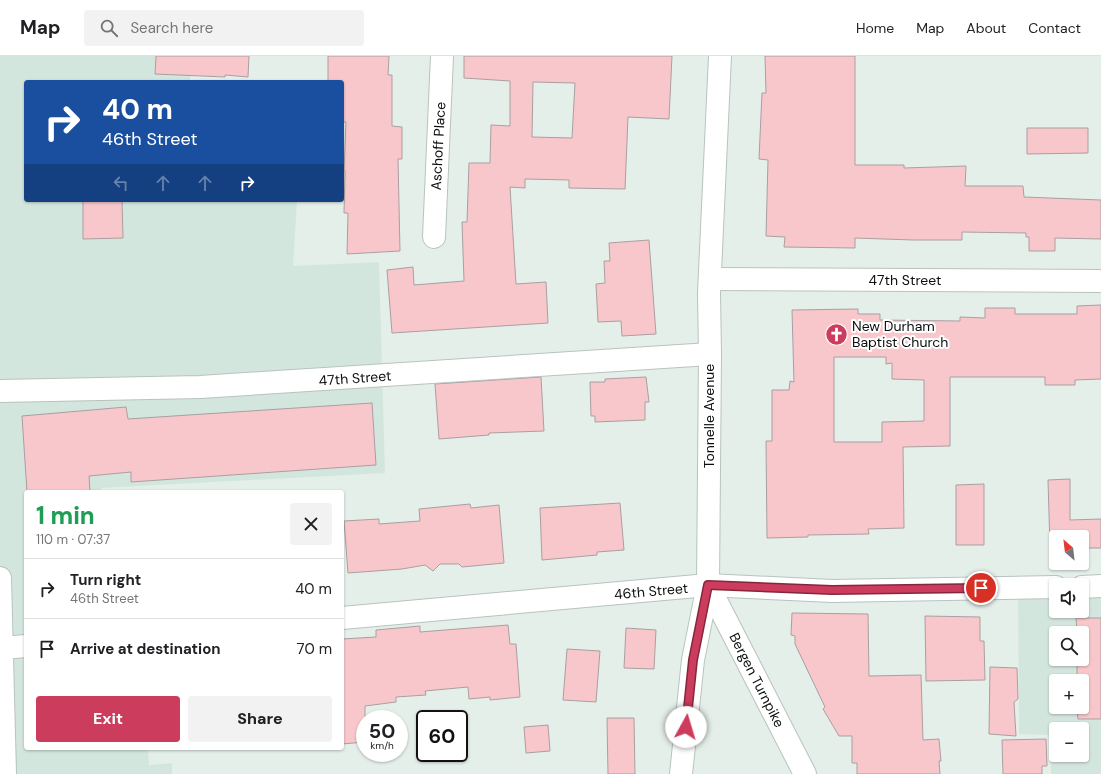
<!DOCTYPE html>
<html lang="en">
<head>
<meta charset="utf-8">
<style>
  body { margin:0; font-family:"DM Sans",sans-serif; background:#f2f2f2; color:#202124; height:100vh; display:flex; flex-direction:column; font-size:15px; white-space:nowrap }
  * { box-sizing:border-box; margin:0 }
  p { font-size:13px; color:#757577 }
  .icon { flex:none; width:22px; height:22px; fill:none; stroke:currentColor; stroke-width:2; stroke-linecap:round; stroke-linejoin:round }
  .map { position:relative; flex:1; overflow:hidden }
  .panel { position:absolute; left:24px; top:434px; width:320px; height:260px; display:flex; flex-direction:column; background:#fff; border-radius:4px; box-shadow:0 1px 3px #0004 }
  .panel>* { flex:none }
  .top-card { position:absolute; left:24px; top:24px; width:320px; height:122px; border-radius:4px; box-shadow:0 1px 3px #0004; background:#1a4fa0; color:#fff; overflow:hidden }
  .needle { width:26px; rotate:332deg }
  .buttons { position:absolute; left:1049px; top:474px; display:grid; gap:8px }
  .buttons a { display:grid; place-items:center; width:40px; height:40px; border-radius:4px; background:#fff; box-shadow:0 1px 3px #0004; font-size:20px }
  .speed { position:absolute; left:356px; top:654px; display:flex; gap:8px; font-size:20px; font-weight:700; text-align:center }
  .speed>* { display:grid; place-content:center; width:52px; height:52px; border-radius:50%; background:#fff; box-shadow:0 1px 3px #0004; line-height:1 }
  .speed small { font-size:10px; font-weight:400 }
  .speed .limit { border:2px solid #111; border-radius:6px; background:#fff; color:#111 }
  .pin { position:absolute; display:grid; place-items:center; width:34px; height:34px; color:#fff; margin:-17px; border:2px solid #fff; border-radius:50%; box-shadow:0 1px 4px #0007 }
  .me { position:absolute; width:44px; margin:-22px; rotate:6deg; stroke-linejoin:round; filter:drop-shadow(0 0 3px #0008) }
  .turn { display:flex; align-items:center; gap:14px; height:84px; padding:0 12px; font-size:18px }
  .turn .icon { width:52px; height:52px; stroke-width:2.5 }
  .turn b { display:block; font-size:28px; line-height:34px }
  .lanes { display:flex; align-items:center; height:38px; padding:0 12px; background:#0003; justify-content:center; gap:20px; direction:ltr }
  .lanes .off { opacity:.35 }
  .round { display:grid; place-items:center; flex:none; width:42px; height:42px; border-radius:4px; background:#f2f2f2 }
  .headline { display:flex; align-items:center; justify-content:space-between; height:68px; padding:0 12px }
  h1 { font-size:24px; font-weight:800; line-height:30px; color:#1e9e55 }
  .action { display:flex; gap:8px; margin-top:auto; padding:8px 12px }
  .action a { flex:1; height:46px; border-radius:4px; background:#cc3c5c; color:#fff; font-size:16px; font-weight:800; line-height:46px; text-align:center }
  .action a+a { background:#f2f2f2; color:#202124 }
  ul { padding:0; list-style:none }
  li { display:flex; align-items:center; gap:12px; height:60px; padding:0 12px; border-top:1px solid #e0e0e0 }
  li div { flex:1 }
  li b { display:block; font-size:15px }
  li em { font-style:normal }
  header { display:flex; align-items:center; gap:24px; box-sizing:border-box; height:56px; padding:0 20px; background:#fff; border-bottom:1px solid #e0e0e0 }
  header strong { font-size:19px }
  nav { display:flex; gap:22px; margin-inline-start:auto; font-size:14px }
  .search { width:280px; height:36px; background:#f2f2f2; display:flex; align-items:center; gap:10px; box-sizing:border-box; padding:0 14px; border-radius:4px; color:#757577; font-size:15px }
  .map>svg:first-child { display:block }
  .built { fill:#d3e6dd; fill-rule:evenodd }
  .building { fill:#f8c7cb; stroke:#aa9fa0; fill-rule:evenodd }
  .lines { fill:none; stroke-linecap:round; stroke-linejoin:round }
  .street-casing { stroke:#b9c3be; stroke-width:24 }
  .secondary-casing { stroke:#b9c3be; stroke-width:24 }
  .primary-casing { stroke:#b9c3be; stroke-width:24 }
  .street { stroke:#fff; stroke-width:22 }
  .secondary { stroke:#fff; stroke-width:22 }
  .primary { stroke:#fff; stroke-width:22 }
  .route-casing { stroke:#85273c; stroke-width:10 }
  .route { stroke:#cc3c5c; stroke-width:7 }
  .labels { text-anchor:middle; dominant-baseline:central; stroke-width:4; stroke-linejoin:round; paint-order:stroke }
  .street-label { font-size:14px; fill:#0b0f0d; stroke:#fff }
  .poi-label { font-size:14px; fill:#0b0f0d; stroke:#fff; text-anchor:start }
</style>
</head>
<body>
<header>
<strong>Map</strong>
<div class="search"><svg class="icon" aria-label="search" viewBox="0 0 24 24"><circle cx="10" cy="10" r="6"/><path d="M15 15l6 6"/></svg>Search here</div>
<nav><a>Home</a><a>Map</a><a>About</a><a>Contact</a></nav>
</header>
<div class="map">
<svg width="1101" height="718" viewBox="0 0 1101 718">
  <rect width="100%" height="100%" fill="#e5efea"/>
  <path class="built" d="M0,0H191L190,26H26V144H297L293,210L379,206L385,417L101,432V436H26V692H148L149,709L172,707V718H0Z
    M1082,535H1101V718H1051V679L1019,678L1018,537L1056,536V555H1082ZM1056,577H1082V603H1056ZM1056,625H1082V651H1056ZM1056,673H1082V699H1056Z"/>
  <path class="building" d="M156,0H249L248,21L225,19V21L155,18Z
    M328,0H389L388,19H392V70L402,71V103H398L400,195L347,198L348,157H344L345,115H344L346,66H342V26H328Z
    M464,0H672L669,63L628,61L625,133L569,132V124L525,123V132L510,131L516,228L546,226L548,267L392,277L387,214L413,211L414,229L464,225L462,166H467L469,107H490L491,69L510,70V25L464,22ZM533,26L575,27L572,82L532,81Z
    M765,0H855V109H904V112L966,110L965,130H1023L1024,141L1101,144V183L1055,182V195H1029V181H1026V177L962,176V184H913L855,182V192L784,191L785,181L766,180L768,104L759,103L762,37H766Z
    M1027,72H1088V97L1027,98Z
    M83,144H122L123,182L83,183Z
    M649,184L656,278L622,280L621,265L598,266L596,228L605,227L604,205H610L609,187Z
    M1101,249V323L1075,324V329H1045V321H950V390L903,391L904,472L868,473L869,478L808,479V481L767,482L766,385H772V334H789L790,325L794,326L792,254L858,253V258H880V264L960,265V261L985,262V252H1015V258H1077V250ZM834,301H886V308L892,307V323L924,324V365L882,366V386H834Z
    M541,321L544,375L489,377V379L439,383L435,328Z
    M646,321L649,346H645V364L595,366V360H591L590,326H605V323Z
    M372,347L376,409L131,426V416L89,420L90,436H27L22,360L126,351L128,363Z
    M1070,423V464L1101,463V492H1082V481H1056V491H1050L1048,424Z
    M984,428V489H956V429Z
    M620,447L624,494L597,496V499L542,504L540,452Z
    M470,448L471,452L499,449L504,507L462,511L459,508H440L433,515L425,509L402,513L348,517L344,465L379,463V468L420,465L419,453Z
    M792,557L868,558L869,620L921,619L923,684L939,683L941,705H939L940,718H857V707H852V680H839L823,653L825,651L795,588V580L791,579Z
    M925,560L980,561V585H984L985,624L926,625Z
    M1076,562H1101V663H1078L1077,651H1082V625H1075L1077,619V603H1082V577H1077Z
    M508,569L510,588H516L520,641L490,644V641L469,643L468,631L425,635L426,639L396,641V646L365,650V686L342,688V583L376,581V574L420,570V576Z
    M626,572L656,574L654,613L624,612Z
    M567,593L600,595L596,646L563,644Z
    M990,611L1017,612L1018,643L1014,646L1016,680L989,678Z
    M607,662H634L635,718H608Z
    M548,669L550,695L526,697L524,671Z
    M1046,683L1047,710H1042V718H1003L1002,684Z"/>
  <g class="lines">
    <defs>
      <path id="street" d="M434,181L442,0
        M710,223L1101,225
        M0,335L200,331L710,298
        M0,522L5,718
        M1082,531L1101,530
        M342,562L708,529L832,535L1056,531
        M2,592L26,590"/>
      <path id="secondary" d="M708,529L805,718"/>
      <path id="primary" d="M681,718L693,604L708,529L710,298L709,237L720,0"/>
    </defs>
    <use href="#street" class="street-casing"/>
    <use href="#secondary" class="secondary-casing"/>
    <use href="#primary" class="primary-casing"/>
    <use href="#street" class="street"/>
    <use href="#secondary" class="secondary"/>
    <use href="#primary" class="primary"/>
  </g>
  <g class="lines">
    <defs>
      <path id="route" d="M686,671L693,604L708,529L832,534L981,532"/>
    </defs>
    <use href="#route" class="route-casing"/>
    <use href="#route" class="route"/>
  </g>
  <defs>
    <symbol id="church-disc" viewBox="-11 -11 22 22"><circle r="9.5" fill="#cc3c5c" stroke="#fff"/><path d="M-1.2-6h2.4v3.5h3.3v2.4h-3.3V6h-2.4V-.1h-3.3v-2.4h3.3Z" fill="#fff"/></symbol>
  </defs>
  <g fill-rule="evenodd">
    <use href="#church-disc" x="824" y="266" width="25" height="25"/>
  </g>
  <g class="labels">
    <g class="street-label">
      <text transform="translate(438 90) rotate(-87)">Aschoff Place</text>
      <text x="905" y="224">47th Street</text>
      <text transform="translate(355 322) rotate(-4)">47th Street</text>
      <text transform="translate(709 360) rotate(-90)">Tonnelle Avenue</text>
      <text transform="translate(651 535) rotate(-5)">46th Street</text>
      <text transform="translate(757 624) rotate(63)">Bergen Turnpike</text>
    </g>
    <g class="poi-label">
      <text x="852" y="270">New Durham<tspan x="852" dy="16">Baptist Church</tspan></text>
    </g>
  </g>
</svg>
<div class="buttons">
<a><svg class="needle" viewBox="-14 -14 28 28"><path d="M0-13l5 13h-10z" fill="#e53935"/><path d="M0 13l5-13h-10z" fill="#757577"/></svg></a>
<a><svg class="icon" aria-label="sound" viewBox="0 0 24 24"><path d="M4 9h4l5-4v14l-5-4H4zM17 9q2 3 0 6"/></svg></a>
<a><svg class="icon" aria-label="search" viewBox="0 0 24 24"><circle cx="10" cy="10" r="6"/><path d="M15 15l6 6"/></svg></a>
<a>+</a>
<a>−</a>
</div>
<div class="speed"><div>50<small>km/h</small></div><div class="limit">60</div></div>
<div class="pin" style="left:981px;top:532px;background:#d93025"><svg class="icon" aria-label="arrive" viewBox="0 0 24 24"><path d="M6 21V4h12l-3 4 3 4H6"/></svg></div>
<svg class="me" style="left:686px;top:671px" viewBox="-20 -20 40 40"><circle r="19" fill="#fff"/><path d="M0-13L10 11 0 6-10 11z" fill="#cc3c5c"/></svg>
<div class="top-card">
<div class="turn"><svg class="icon" aria-label="right" viewBox="0 0 24 24"><path d="M7 20v-9h11M14 6l5 5-5 5"/></svg><div><b>40 m</b>46th Street</div></div>
<div class="lanes"><svg class="icon off" aria-label="left" viewBox="0 0 24 24"><path d="M17 20v-9H6M10 6l-5 5 5 5"/></svg><svg class="icon off" aria-label="ahead" viewBox="0 0 24 24"><path d="M12 20V5M6 11l6-6 6 6"/></svg><svg class="icon off" aria-label="ahead" viewBox="0 0 24 24"><path d="M12 20V5M6 11l6-6 6 6"/></svg><svg class="icon" aria-label="right" viewBox="0 0 24 24"><path d="M7 20v-9h11M14 6l5 5-5 5"/></svg></div>
</div>
<section class="panel">
<div class="headline"><div><h1>1 min</h1><p>110 m · 07:37</p></div><a class="round"><svg class="icon" aria-label="close" viewBox="0 0 24 24"><path d="M6 6l12 12M18 6L6 18"/></svg></a></div>
<ul>
<li><svg class="icon" aria-label="right" viewBox="0 0 24 24"><path d="M7 20v-9h11M14 6l5 5-5 5"/></svg><div><b>Turn right</b><p>46th Street</p></div><em>40 m</em></li>
<li><svg class="icon" aria-label="arrive" viewBox="0 0 24 24"><path d="M6 21V4h12l-3 4 3 4H6"/></svg><div><b>Arrive at destination</b></div><em>70 m</em></li>
</ul>
<div class="action"><a>Exit</a><a>Share</a></div>
</section>
</div>
</body>
</html>
